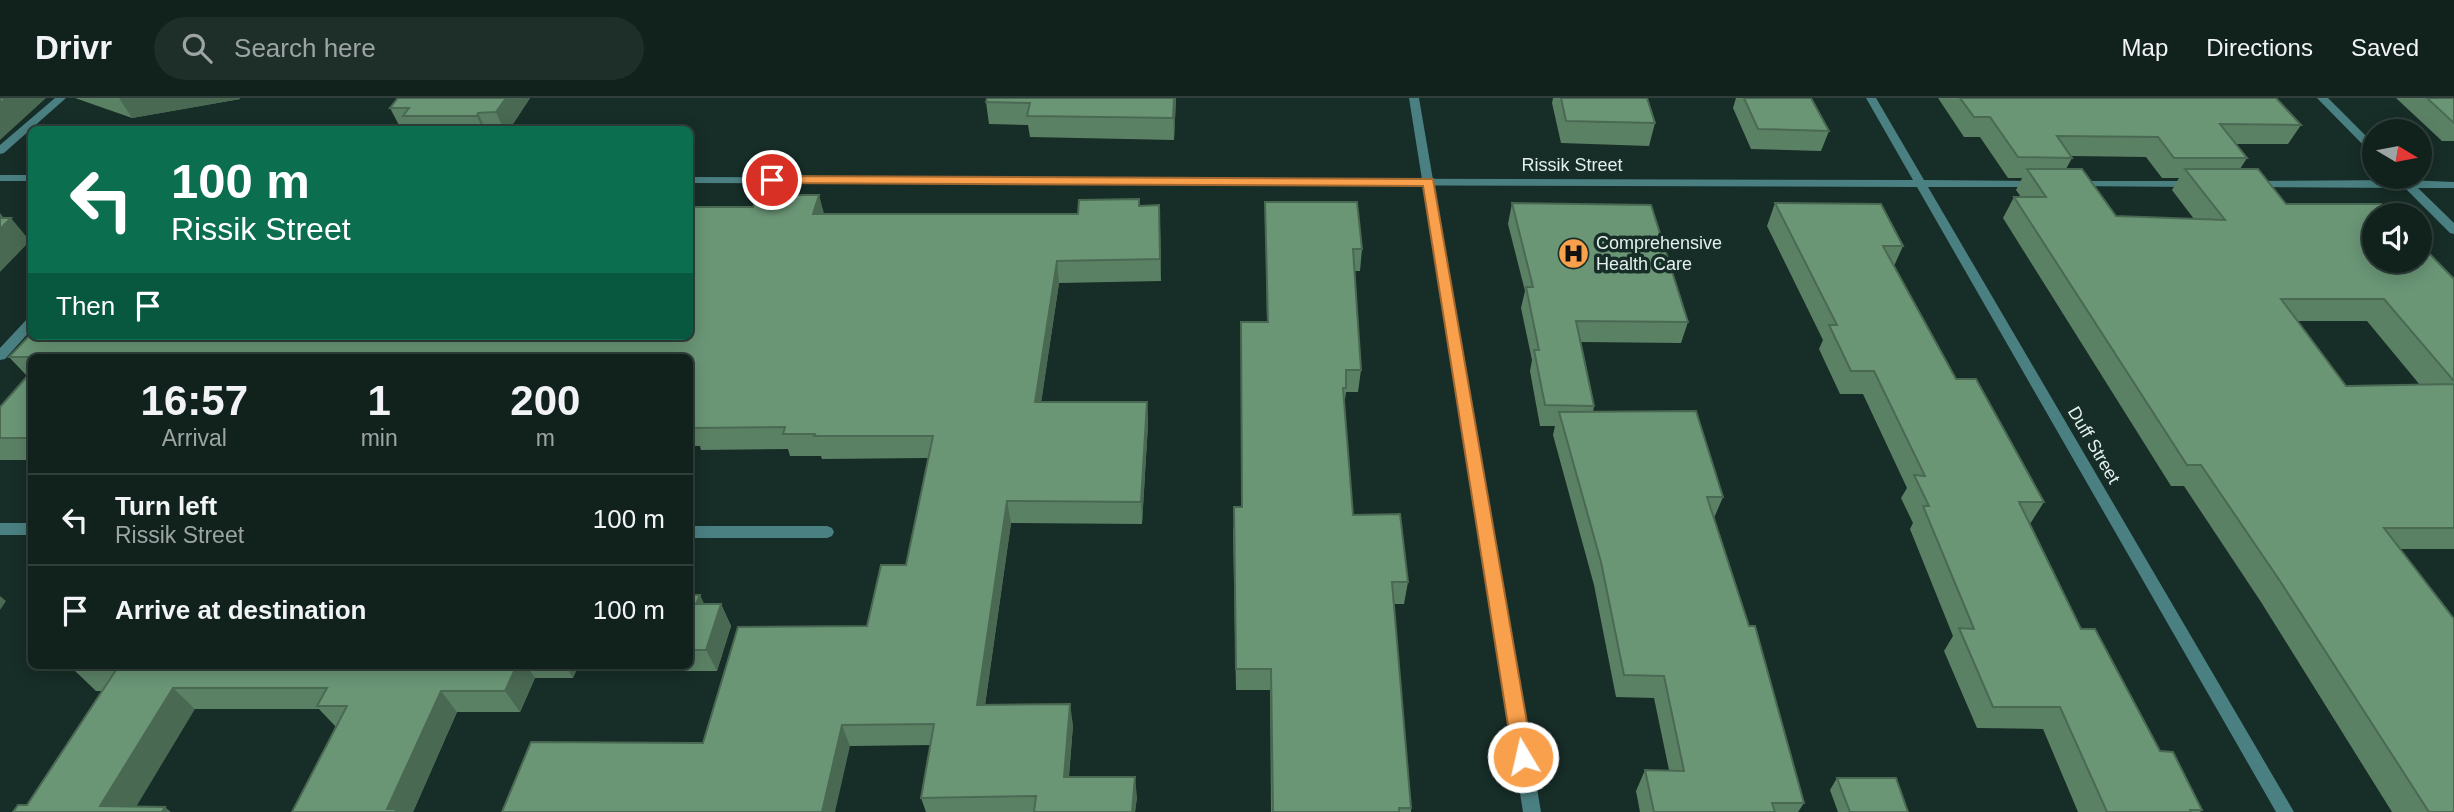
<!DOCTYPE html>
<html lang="en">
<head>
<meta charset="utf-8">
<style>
  body { margin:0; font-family:Arial,sans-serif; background:#1e2f2a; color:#f1f3f6; height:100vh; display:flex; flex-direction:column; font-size:26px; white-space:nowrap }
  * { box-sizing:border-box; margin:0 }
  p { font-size:23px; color:#9ca4a4 }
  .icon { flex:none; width:38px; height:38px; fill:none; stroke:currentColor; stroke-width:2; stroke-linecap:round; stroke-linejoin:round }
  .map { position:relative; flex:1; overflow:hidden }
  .details { position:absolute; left:28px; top:256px; width:665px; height:315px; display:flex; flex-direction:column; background:#11221d; border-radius:10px; box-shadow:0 4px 18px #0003,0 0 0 2px #303f3b }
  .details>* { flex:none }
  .guide { position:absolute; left:28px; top:28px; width:665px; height:214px; border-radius:10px; box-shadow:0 4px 18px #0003,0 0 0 2px #303f3b; background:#0b6e4f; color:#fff; overflow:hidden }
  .needle { width:46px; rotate:100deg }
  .controls { position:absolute; left:2362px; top:21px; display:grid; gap:14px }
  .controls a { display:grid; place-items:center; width:70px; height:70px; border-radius:50%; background:#11221d; box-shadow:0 4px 18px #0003,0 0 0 2px #303f3b; font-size:35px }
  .pin { position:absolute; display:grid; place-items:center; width:60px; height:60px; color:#fff; margin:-30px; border:4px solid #fff; border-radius:50%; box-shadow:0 2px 7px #0007 }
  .me { position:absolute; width:77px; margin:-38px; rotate:351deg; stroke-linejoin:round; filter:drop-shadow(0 0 5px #0008) }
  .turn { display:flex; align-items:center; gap:24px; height:147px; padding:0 28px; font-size:32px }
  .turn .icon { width:91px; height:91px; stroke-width:2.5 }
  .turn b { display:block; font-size:49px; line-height:60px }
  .then { display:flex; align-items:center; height:66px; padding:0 28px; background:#0003; gap:14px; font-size:26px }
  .eta { display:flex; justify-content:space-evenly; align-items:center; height:119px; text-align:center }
  .eta b { font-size:42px; font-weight:600; line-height:49px }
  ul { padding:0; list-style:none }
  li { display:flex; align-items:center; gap:21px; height:91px; padding:0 28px; border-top:2px solid #303f3b }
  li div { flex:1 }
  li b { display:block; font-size:26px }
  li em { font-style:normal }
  header { display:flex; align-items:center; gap:42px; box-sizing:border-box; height:98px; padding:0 35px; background:#11221d; border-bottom:2px solid #303f3b }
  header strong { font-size:33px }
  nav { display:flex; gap:38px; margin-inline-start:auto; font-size:24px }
  .search { width:490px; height:63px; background:#1e2f2a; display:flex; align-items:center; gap:18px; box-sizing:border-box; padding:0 24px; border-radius:38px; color:#9ca4a4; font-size:26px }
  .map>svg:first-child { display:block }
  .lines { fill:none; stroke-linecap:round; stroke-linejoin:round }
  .service { fill:#4a8082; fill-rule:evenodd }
  .minor { fill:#4a8082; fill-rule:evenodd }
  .tertiary { fill:#4a8082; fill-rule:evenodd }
  .wall { fill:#5b8165; fill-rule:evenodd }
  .shaded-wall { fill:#4a6953 }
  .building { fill:#6a9676; stroke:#4a6953; stroke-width:2 }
  .route { fill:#f9a04c; stroke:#a26831; stroke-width:2 }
  .labels { text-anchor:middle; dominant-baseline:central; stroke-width:7; stroke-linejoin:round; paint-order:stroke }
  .street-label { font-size:18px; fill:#e3f0ec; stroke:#172d27 }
  .poi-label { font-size:18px; fill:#e3f0ec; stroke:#172d27; text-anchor:start }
</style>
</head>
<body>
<header>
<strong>Drivr</strong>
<div class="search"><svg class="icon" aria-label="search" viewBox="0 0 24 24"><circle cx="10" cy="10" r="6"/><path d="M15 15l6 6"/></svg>Search here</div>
<nav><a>Map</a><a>Directions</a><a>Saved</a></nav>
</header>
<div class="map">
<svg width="2454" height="714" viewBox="0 0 2454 714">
  <rect width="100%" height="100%" fill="#172d27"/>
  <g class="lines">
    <path class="service" d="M55,0H66L4,55L0,56V47Z"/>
    <path class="minor" d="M1866,0H1876L1924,82L2036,83L2042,86L2036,89H1928L2294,714H2276L1917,89L690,85V79L1913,82Z
      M2317,0H2328L2375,47V56L2371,55Z
      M0,77H32V83H0Z
      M2406,82L2454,84V90H2418L2454,125V136L2450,135L2405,90L2252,89L2246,86L2252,83Z
      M2074,83H2194L2200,86L2194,89L2070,88V84Z
      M32,219V231L5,261L0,262V250L28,220Z
      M0,425H32V437H0Z
      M690,428H827L832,430L834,434L832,438L827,440H690Z"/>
    <path class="tertiary" d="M1409,0H1419L1541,714H1523Z"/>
  </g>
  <path class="wall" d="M75,0H240V1L132,20Z
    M530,0L509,32L401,31L390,10Z
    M1176,0L1174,42L1030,39L1028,27L989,26L986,4Z
    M1553,0H1647L1655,25L1649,48L1561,45L1552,5Z
    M1736,0H1811L1829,33L1821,53L1751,51L1733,10Z
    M1938,0H2276L2301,27L2288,46H2236L2247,60L2240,71L2286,106L2454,181V451H2400L2454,714H2392L2261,504L2184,388H2171L2003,120L2014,99H2021L2016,92L2022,80H2008L1980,39H1964ZM2071,58L2146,59L2162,80H2179L2172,92L2194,121L2116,118L2066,71L2072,60ZM2297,223H2367L2420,287L2346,288Z
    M2396,0H2454V43H2442Z
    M1265,104L1362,151L1360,173H1355L1361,272L1358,294H1346L1344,309L1353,417L1408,484L1404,506H1394L1411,710V714H1271L1270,592H1236L1233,431L1242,409L1267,224Z
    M1512,105L1688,224L1681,245L1581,244L1594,308L1593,314L1723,399L1714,420L1804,705L1798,714H1640L1636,693L1645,672H1669L1654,600L1616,599L1594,487L1553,337L1555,328H1540L1530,273L1532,262L1521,210L1525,193L1508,126Z
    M1775,105L1903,148L1894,168L1956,281L2044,404L2030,426L2081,531L2160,653L2202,712L2200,714H2078L2043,631L1977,630L1944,553L1953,538L1910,431L1913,425L1901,400L1907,390L1863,296H1840L1819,251L1823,242L1767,128Z
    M1140,108L1160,129L1161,183L1059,185L1041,304H1147L1148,326L1142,426L1011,425L985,607L1073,627L1069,679L1137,699L1135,714H926L921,700L931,647L850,648L703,645L867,528L906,467L928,360L822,361L821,358H790L788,351L701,352L700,348H690V259H32V362H0V309L27,278L9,259L824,116H1078Z
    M690,497L704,506H721L731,528L717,573H576L573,580H535L520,614H457L413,714H292L336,629L319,611H195L27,707L102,593H96L73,571L76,567H690Z
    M1837,680L1908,714H1838L1830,692Z"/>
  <path class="shaded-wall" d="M6,0H46L0,42V5Z
    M119,0H240V1L132,20Z
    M506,0H530L509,32H504L496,14Z
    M1174,0H1176L1174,42L1173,20Z
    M478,15L486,32H483L477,18Z
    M819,97L825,119L813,116Z
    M1159,107L1160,129L1161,183L1160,161Z
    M0,115L7,124L11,120L30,143L0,174Z
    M1057,163L1059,185L1038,326L1035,304Z
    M1147,304L1148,326L1142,426L1141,404Z
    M1007,403L1011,425L982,628L977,607Z
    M700,497L710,518L696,506Z
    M0,498L6,503L0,512Z
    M721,506L731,528L717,573L706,552Z
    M517,567H526L535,580L520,614L505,593Z
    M565,567H572L576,573L573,580Z
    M173,590L195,611L133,714L100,708Z
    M441,593L457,614L413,714H389L387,711Z
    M1070,606L1073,627L1067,699L1064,679Z
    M842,627L850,648L835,714H822Z
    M1135,679L1137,699L1135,714H1132Z
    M165,709L171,714H162Z"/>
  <path class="building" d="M0,0H6L0,5Z
    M398,0H506L496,14L478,15L477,18H403L409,10H390Z
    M987,0H1174L1173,20L1027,18L1030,5L986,4Z
    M1561,0H1647L1655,25L1566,23Z
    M1744,0H1811L1829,33L1758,31Z
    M1960,0H2276L2301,27L2220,26L2247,60H2174L2158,39L2057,38L2072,60L2018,59L1990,19H1974Z
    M2427,0H2454V25Z
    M2027,71H2082L2116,118L2225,122L2185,71H2258L2286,106H2381L2393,117H2375V163H2420V146L2454,181V283L2384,201H2281L2346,288L2454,286V430H2384L2454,521V714H2429L2280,483L2201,367H2187L2014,99H2046Z
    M758,97H819L813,116H1078L1079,102L1139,101V108L1159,107L1160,161L1057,163L1035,304H1147L1141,404L1007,403L977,607L1070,606L1064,679H1135L1132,714H1034L1036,698L921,700L934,626L842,627L822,714H502L531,644L703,645L738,529L867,528L881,467H906L933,338H814L815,336H783L785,329L692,330L694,325H690V259H9L32,235V238H690V109H753Z
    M1265,104H1357L1362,151H1353L1361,272H1346V290H1343L1353,417L1400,416L1408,484H1392L1411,710H1399V714H1273L1271,571H1236L1234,409H1242L1241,224H1268Z
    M1512,105L1651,107L1688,224L1576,223L1594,308L1545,307L1534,252H1539L1526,189H1533Z
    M1775,105L1881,106L1903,148H1883L1956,281H1976L2044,404H2019L2081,531H2095L2160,653L2173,654L2202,712H2190L2191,714H2107L2060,609H1993L1959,530L1974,531L1923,408H1929L1914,377L1925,378L1874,273H1851L1829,227H1837Z
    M0,120H11L0,131Z
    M32,273V340H0V309Z
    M1696,313L1723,399H1707L1749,528H1755L1804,705H1772L1775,714H1654L1645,672L1684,673L1664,578L1624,577L1601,464L1559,314Z
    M690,497H700L696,506H721L706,552H690Z
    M76,567H517L505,593H441L387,711H396L395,714H292L347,608H317L327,590H173L100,708L165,709L162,714H13L18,707H27L116,572L73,571Z
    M1837,680H1896L1908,714H1850Z"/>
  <path class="route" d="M772,78L1433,81L1533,659L1530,665L1523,668L1516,665L1513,659L1423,88L768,85V80Z"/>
  <defs>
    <symbol id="hospital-disc" viewBox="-11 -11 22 22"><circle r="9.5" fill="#f9a04c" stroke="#172d27"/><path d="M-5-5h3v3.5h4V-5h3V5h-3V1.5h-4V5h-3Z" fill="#111"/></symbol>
  </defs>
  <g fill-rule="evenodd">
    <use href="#hospital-disc" x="1556" y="138" width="35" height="35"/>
  </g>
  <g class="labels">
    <g class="street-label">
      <text x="1572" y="67">Rissik Street</text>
      <text transform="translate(2094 347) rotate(60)">Duff Street</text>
    </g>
    <g class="poi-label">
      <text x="1596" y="145">Comprehensive<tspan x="1596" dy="21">Health Care</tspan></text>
    </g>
  </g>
</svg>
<div class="controls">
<a><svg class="needle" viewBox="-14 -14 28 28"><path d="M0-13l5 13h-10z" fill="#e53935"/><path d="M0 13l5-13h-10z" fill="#9ca4a4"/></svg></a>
<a><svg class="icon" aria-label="sound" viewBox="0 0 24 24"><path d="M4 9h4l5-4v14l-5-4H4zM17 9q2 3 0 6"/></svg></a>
</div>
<div class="pin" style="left:772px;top:82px;background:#d93025"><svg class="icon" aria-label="arrive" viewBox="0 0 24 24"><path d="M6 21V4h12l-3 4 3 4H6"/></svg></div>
<svg class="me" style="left:1523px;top:659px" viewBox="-20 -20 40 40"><circle r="17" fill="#f9a04c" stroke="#fff" stroke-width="3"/><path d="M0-11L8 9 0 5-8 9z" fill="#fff"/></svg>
<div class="guide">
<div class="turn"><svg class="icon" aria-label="left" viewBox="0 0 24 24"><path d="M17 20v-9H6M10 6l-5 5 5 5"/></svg><div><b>100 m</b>Rissik Street</div></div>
<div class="then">Then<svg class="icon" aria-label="arrive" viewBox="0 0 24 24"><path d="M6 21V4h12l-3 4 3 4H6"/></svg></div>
</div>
<section class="details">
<div class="eta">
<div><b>16:57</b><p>Arrival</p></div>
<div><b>1</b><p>min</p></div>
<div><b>200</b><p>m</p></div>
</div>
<ul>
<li><svg class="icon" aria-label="left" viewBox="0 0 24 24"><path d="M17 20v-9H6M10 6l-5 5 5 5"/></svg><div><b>Turn left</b><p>Rissik Street</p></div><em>100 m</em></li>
<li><svg class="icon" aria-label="arrive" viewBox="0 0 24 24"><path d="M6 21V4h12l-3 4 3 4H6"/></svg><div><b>Arrive at destination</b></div><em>100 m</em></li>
</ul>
</section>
</div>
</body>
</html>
